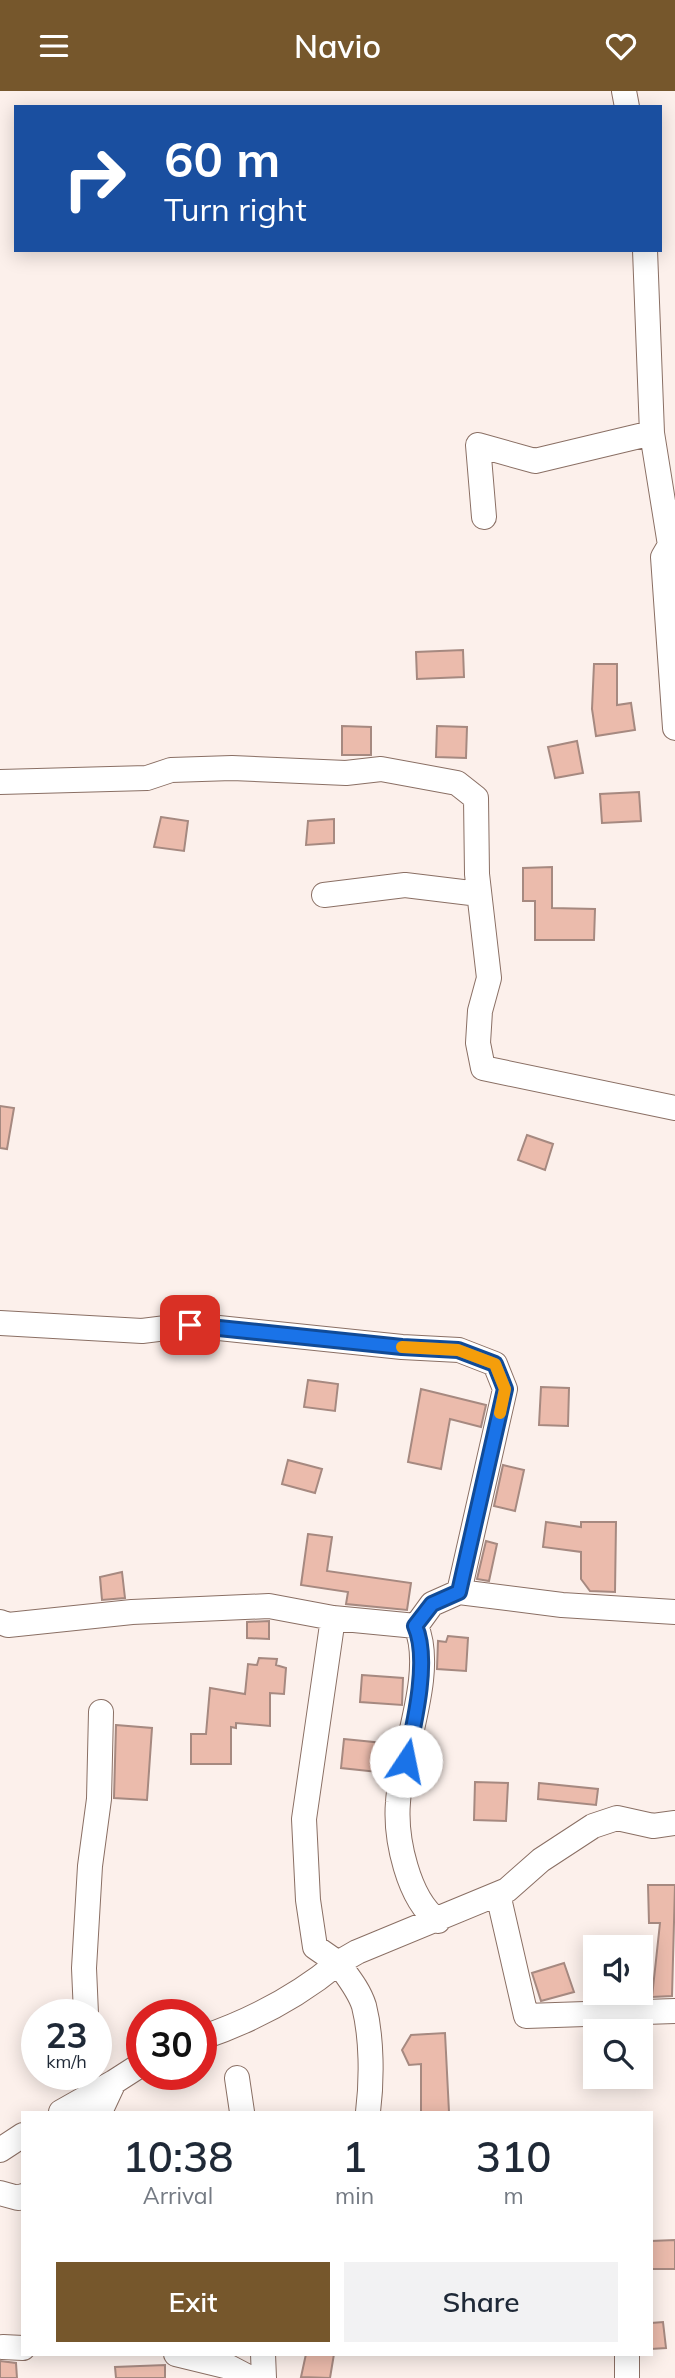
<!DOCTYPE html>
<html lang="en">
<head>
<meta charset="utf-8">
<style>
  body { margin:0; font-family:Mulish,sans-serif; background:#f2f2f3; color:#1f2937; height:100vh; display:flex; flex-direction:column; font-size:26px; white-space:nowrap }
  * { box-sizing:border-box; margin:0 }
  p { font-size:23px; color:#747a83 }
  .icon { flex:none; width:38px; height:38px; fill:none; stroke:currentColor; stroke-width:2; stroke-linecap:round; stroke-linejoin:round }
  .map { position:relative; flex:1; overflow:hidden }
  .details { position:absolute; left:21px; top:2020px; width:632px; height:245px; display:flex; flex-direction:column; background:#fff; border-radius:0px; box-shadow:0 4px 18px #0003 }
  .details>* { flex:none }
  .top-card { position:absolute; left:14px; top:14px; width:648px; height:147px; border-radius:0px; box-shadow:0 4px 18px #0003; background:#1a4fa0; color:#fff; overflow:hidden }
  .controls { position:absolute; left:583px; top:1844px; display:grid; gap:14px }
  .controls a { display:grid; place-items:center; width:70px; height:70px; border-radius:0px; background:#fff; box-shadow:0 4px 18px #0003; font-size:35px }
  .speed { position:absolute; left:21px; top:1908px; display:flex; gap:14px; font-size:35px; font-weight:700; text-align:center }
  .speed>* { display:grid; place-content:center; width:91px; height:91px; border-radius:50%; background:#fff; box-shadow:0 4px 18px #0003; line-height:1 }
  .speed small { font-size:18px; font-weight:400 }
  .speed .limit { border:10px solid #d22; background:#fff; color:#111 }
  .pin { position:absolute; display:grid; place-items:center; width:60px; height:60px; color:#fff; margin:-30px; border-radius:14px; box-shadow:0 4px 10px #0006 }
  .me { position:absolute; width:77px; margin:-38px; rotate:11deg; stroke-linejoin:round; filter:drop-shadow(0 0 5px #0008) }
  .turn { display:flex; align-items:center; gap:24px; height:147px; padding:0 35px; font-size:32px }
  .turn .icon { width:91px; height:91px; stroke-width:2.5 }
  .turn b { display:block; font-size:49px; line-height:60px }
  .eta { display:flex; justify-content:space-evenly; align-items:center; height:119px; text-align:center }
  .eta b { font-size:42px; font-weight:600; line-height:49px }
  .cta { display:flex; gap:14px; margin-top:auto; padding:14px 35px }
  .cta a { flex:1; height:80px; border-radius:0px; background:#76572c; color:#fff; font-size:28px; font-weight:600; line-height:80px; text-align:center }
  .cta a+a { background:#f2f2f3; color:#1f2937 }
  header { display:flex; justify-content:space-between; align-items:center; height:91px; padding:0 35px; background:#76572c; color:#fff; font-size:32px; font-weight:600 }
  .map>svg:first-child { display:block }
  .building { fill:#ebbbac; stroke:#a68980; stroke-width:2 }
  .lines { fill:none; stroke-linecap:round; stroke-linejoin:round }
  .minor-casing { stroke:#8a6f64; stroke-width:26 }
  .minor { stroke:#fff; stroke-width:24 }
  .route-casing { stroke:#114b97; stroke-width:18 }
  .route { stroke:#1a73e8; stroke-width:12 }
  .slow { stroke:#f59e0b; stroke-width:12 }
</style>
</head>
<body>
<header><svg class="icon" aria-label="menu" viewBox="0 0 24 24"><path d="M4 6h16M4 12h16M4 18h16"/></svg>Navio<svg class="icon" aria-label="heart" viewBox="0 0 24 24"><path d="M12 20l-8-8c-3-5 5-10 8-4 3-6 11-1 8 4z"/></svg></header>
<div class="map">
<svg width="675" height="2287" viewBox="0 0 675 2287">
  <rect width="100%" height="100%" fill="#fcf0eb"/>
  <path class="building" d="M463,559L464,586L417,588L416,561Z
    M594,573H617V614L631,612L635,639L596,645L592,618Z
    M342,635L371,636V664H342Z
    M437,635L467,636L466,667L436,666Z
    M577,650L583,682L555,687L548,656Z
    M639,701L641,730L602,732L600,703Z
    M161,726L188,730L184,760L154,756Z
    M334,728V752L306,754L308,730Z
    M552,776V817L595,818L594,849H535V810H523V777Z
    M0,1015L14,1017L7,1058L0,1057Z
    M527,1044L553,1053L545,1079L518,1069Z
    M308,1289L338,1293L335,1320L304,1316Z
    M541,1296L569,1297L568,1335L539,1334Z
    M421,1298L486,1314L481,1336L450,1328L441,1378L408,1371Z
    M288,1369L322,1378L315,1402L282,1393Z
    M503,1374L524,1379L515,1420L494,1415Z
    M546,1431L581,1436V1431H616L615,1501L590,1500L581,1488V1461L543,1456Z
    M308,1443L332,1446L327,1480L411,1492L407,1519L346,1513L348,1501L301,1494Z
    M486,1450L497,1453L489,1490L477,1488Z
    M122,1481L125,1507L102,1509L100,1486Z
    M269,1530V1548L247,1547V1531Z
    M448,1545L468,1547L466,1580L437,1578L438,1550L446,1551Z
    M259,1567L277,1568L276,1574L286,1577L284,1603L270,1602V1635L236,1632V1637L231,1636V1673H191V1643H206L210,1597L245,1603L248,1573L257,1574Z
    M362,1584L403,1587L402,1614L360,1611Z
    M116,1634L152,1637L147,1709L114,1707Z
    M344,1648L393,1653L387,1682L341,1677Z
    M475,1691L508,1692L506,1730L474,1729Z
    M539,1692L598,1698L596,1714L538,1708Z
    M648,1794H675L672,1905L652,1906L660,1832H649Z
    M564,1872L574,1901L541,1910L532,1882Z
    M445,1942L449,2021H421V1973L409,1974L402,1959L411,1944Z
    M675,2149V2178H651V2150Z
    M663,2231L666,2257L651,2258V2232Z
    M306,2263H334L330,2287L301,2286Z
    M0,2270L16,2272L17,2287H0Z
    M165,2274V2287H116L115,2276Z"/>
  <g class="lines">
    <defs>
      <path id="minor" d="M624,0L627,16
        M645,159L652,342L670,454L663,466L675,637
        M484,426L478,354L535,370L652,342
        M0,691L147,687L171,679L232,677L346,682L381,678L457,692L476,707L477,783L489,887L480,920L478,952L483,977L675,1017
        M324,804L405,794L479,803
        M0,1232L142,1240L190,1234L402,1256L459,1259L495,1273L505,1298L459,1501L562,1514L675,1521
        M333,1527L304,1728L308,1809L315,1856L338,1872L357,1861L507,1799L541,1769L593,1735L617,1727L653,1735L675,1732
        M0,1531L8,1534L132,1521L269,1515L333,1527L416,1535L432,1513L459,1501
        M416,1535C436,1582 401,1661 398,1711C395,1747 408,1808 438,1830
        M498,1803L526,1925L675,1920
        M86,1923L84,1877L90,1775L99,1708L101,1621
        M201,1947C251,1930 297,1906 338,1872C348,1886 359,1899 364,1915C372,1947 372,1989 368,2021
        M237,1987L242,2021
        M61,2021L114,1991
        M100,2021L114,1991L142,1973
        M0,2059L23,2044
        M0,2102L18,2107L23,2105
        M3,2256L23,2257
        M176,2263L229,2276L250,2287
        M263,2263L264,2287
        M627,2263V2287"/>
    </defs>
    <use href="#minor" class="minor-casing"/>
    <use href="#minor" class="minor"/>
  </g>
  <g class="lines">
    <defs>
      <path id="route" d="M190,1234L402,1256L458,1259L495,1273L505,1298L459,1501L432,1513L415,1535C430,1568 414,1634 406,1670"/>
    </defs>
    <use href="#route" class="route-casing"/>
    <use href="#route" class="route"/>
    <path class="slow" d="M402,1256L458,1259L495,1273L505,1298L500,1322"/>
  </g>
</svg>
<div class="controls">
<a><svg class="icon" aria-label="sound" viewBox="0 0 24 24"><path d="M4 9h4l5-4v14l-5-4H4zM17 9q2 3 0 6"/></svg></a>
<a><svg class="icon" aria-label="search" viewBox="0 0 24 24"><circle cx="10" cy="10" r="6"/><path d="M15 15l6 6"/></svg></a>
</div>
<div class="speed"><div>23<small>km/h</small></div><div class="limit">30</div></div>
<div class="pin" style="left:190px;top:1234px;background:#d93025"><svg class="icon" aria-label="arrive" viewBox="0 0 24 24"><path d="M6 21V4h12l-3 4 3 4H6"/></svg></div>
<svg class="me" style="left:406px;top:1670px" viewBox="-20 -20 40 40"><circle r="19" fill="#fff"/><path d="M0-13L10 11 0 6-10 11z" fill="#1a73e8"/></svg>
<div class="top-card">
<div class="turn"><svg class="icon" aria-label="right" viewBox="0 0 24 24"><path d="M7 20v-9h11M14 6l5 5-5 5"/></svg><div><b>60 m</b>Turn right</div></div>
</div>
<section class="details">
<div class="eta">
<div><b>10:38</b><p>Arrival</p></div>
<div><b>1</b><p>min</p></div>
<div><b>310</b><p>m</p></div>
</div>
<div class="cta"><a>Exit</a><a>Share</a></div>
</section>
</div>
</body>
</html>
